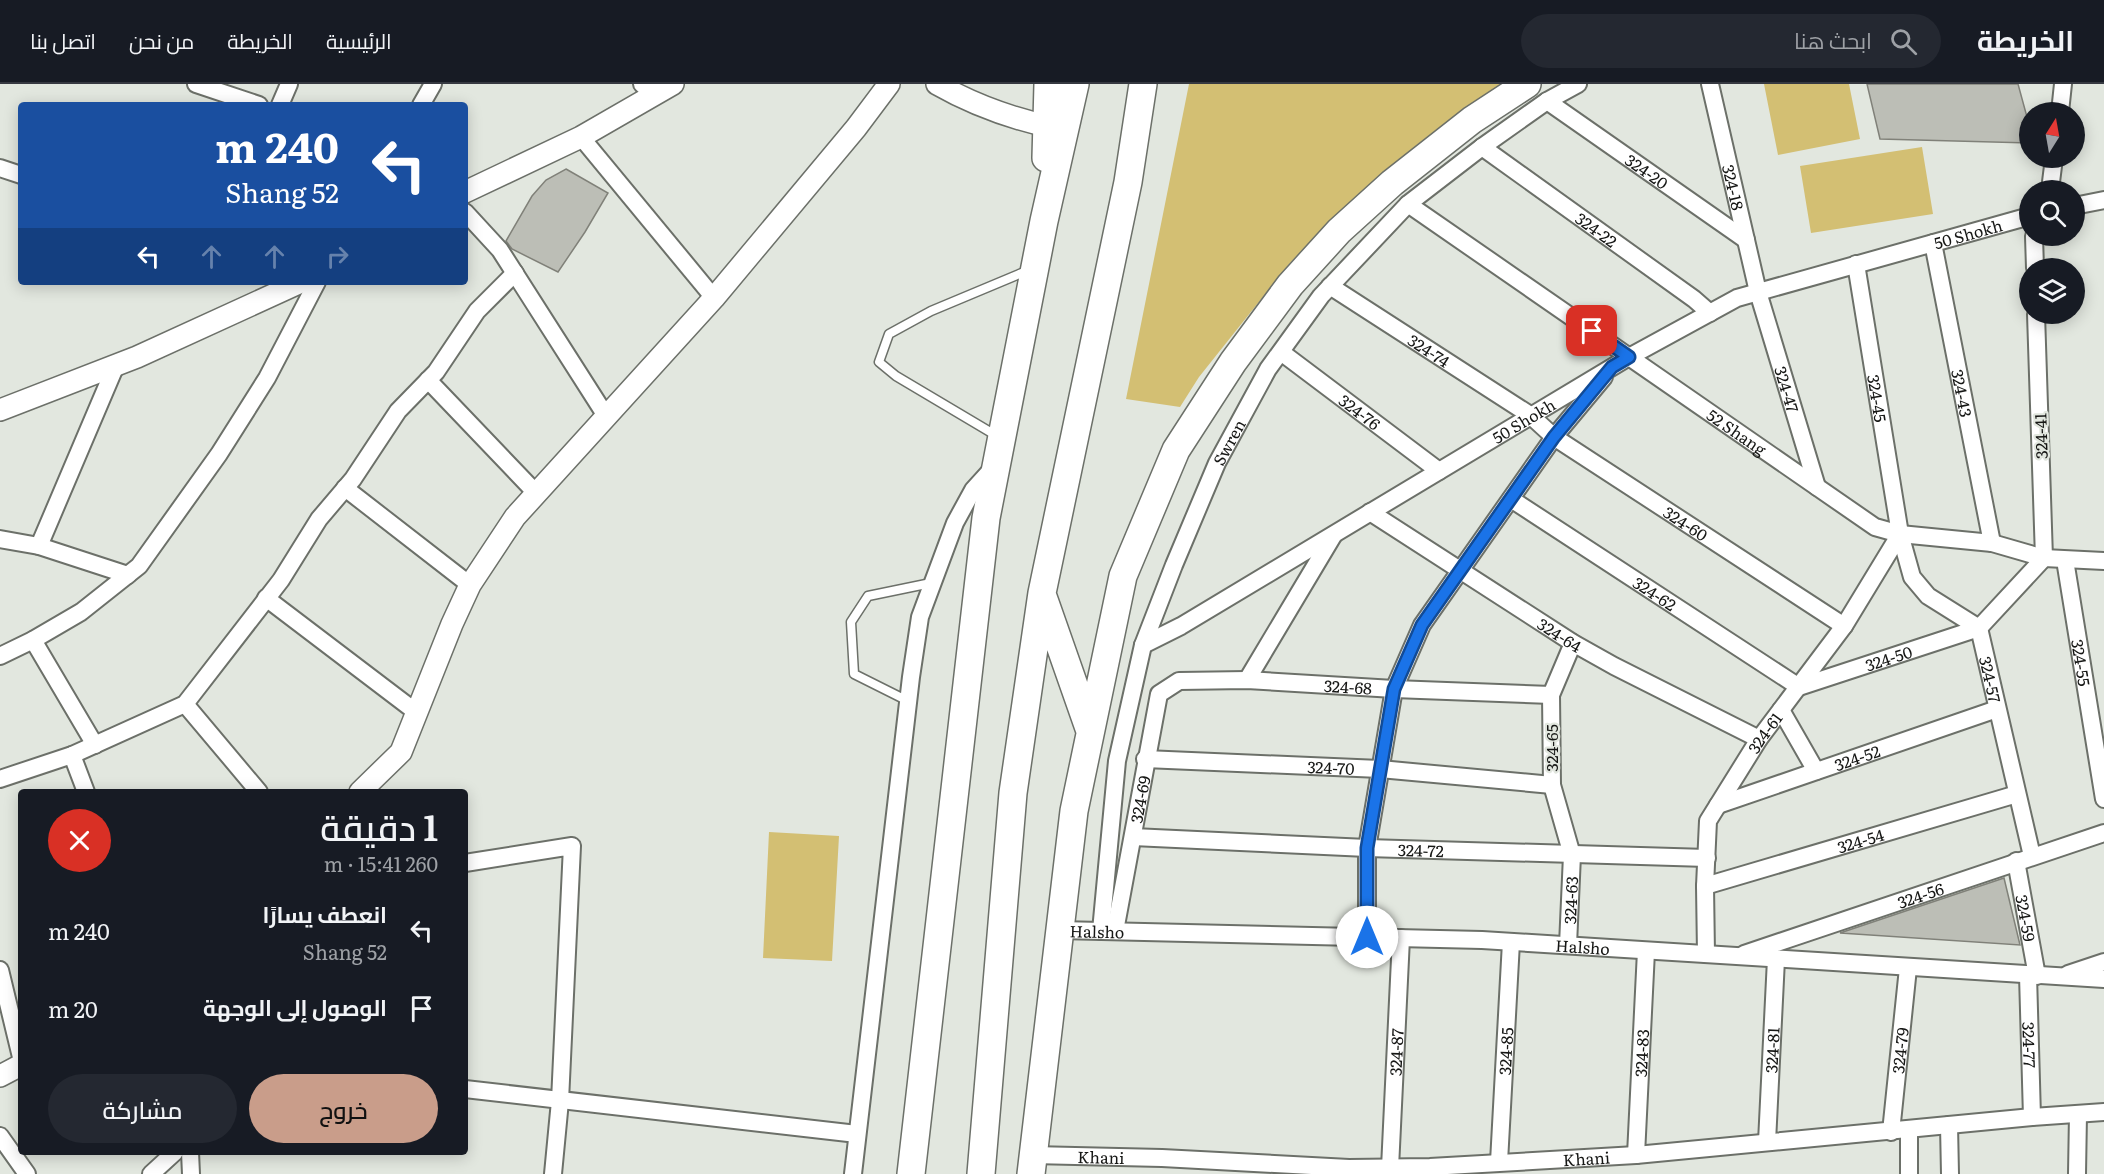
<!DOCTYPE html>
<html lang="ar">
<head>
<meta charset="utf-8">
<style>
  body { margin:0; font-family:Literata,Cairo,serif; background:#242831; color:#f1f3f6; direction:rtl; height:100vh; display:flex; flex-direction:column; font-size:22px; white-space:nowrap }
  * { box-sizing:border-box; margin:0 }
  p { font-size:20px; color:#9ea1a6 }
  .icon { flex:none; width:33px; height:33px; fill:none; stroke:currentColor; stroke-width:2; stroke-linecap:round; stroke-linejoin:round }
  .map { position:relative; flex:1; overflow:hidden; direction:ltr }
  .sheet { position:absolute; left:18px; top:705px; width:450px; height:366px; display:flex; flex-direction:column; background:#171b24; border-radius:6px; box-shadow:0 3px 15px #0003; direction:rtl }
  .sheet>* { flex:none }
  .banner { position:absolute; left:18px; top:18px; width:450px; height:183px; border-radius:6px; box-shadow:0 3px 15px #0003; direction:rtl; background:#1a4fa0; color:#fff; overflow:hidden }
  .needle { width:39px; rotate:11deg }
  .fabs { position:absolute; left:2019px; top:18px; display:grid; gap:12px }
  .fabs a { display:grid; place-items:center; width:66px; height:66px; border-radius:50%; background:#171b24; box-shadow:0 3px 15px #0003; font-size:30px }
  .pin { position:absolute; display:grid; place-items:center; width:51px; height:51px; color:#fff; margin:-26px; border-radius:12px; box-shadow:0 3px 9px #0006 }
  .me { position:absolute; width:66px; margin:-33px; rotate:0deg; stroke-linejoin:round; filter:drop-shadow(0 0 4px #0008) }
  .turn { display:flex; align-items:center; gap:21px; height:126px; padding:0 30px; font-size:27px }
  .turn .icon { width:78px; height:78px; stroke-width:2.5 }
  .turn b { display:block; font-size:42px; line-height:51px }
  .lanes { display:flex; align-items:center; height:57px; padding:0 30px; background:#0003; justify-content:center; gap:30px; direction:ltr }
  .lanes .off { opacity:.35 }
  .round { display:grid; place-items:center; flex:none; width:63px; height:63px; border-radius:32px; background:#242831 }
  .overview { display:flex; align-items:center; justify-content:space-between; height:102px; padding:0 30px }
  h1 { font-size:36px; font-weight:600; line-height:45px }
  .action { display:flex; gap:12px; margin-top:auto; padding:12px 30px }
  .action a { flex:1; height:69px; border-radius:36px; background:#c99d8a; color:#111; font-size:24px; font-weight:600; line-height:69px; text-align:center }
  .action a+a { background:#242831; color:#f1f3f6 }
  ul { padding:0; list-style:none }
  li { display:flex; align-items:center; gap:18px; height:78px; padding:0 30px }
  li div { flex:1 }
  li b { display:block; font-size:22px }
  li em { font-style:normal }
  header { display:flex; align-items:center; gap:36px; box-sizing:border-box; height:84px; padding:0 30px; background:#171b24; border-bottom:2px solid #363941 }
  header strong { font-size:28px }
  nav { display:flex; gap:33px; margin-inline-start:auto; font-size:21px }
  .search { width:420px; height:54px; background:#242831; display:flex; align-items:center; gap:15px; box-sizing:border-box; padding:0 21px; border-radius:33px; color:#9ea1a6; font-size:22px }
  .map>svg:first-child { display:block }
  .green { fill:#d3bf73 }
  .building { fill:#bcbeb6; stroke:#808179; stroke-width:1.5 }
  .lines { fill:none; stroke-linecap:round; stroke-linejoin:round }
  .service-casing { stroke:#6c7069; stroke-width:11 }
  .minor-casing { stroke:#6c7069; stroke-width:20 }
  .tertiary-casing { stroke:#6c7069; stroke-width:24 }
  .trunk-casing { stroke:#6c7069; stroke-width:30 }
  .service { stroke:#fff; stroke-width:8 }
  .minor { stroke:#fff; stroke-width:16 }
  .tertiary { stroke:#fff; stroke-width:21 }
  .trunk { stroke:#fff; stroke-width:27 }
  .route-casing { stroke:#114b97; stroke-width:15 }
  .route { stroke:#1a73e8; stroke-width:10 }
  .labels { text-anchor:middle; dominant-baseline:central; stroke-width:4.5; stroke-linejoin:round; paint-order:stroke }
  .street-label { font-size:16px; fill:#161715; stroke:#e2e7df }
</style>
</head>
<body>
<header>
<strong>الخريطة</strong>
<div class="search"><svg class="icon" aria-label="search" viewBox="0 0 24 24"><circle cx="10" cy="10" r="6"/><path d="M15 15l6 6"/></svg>ابحث هنا</div>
<nav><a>الرئيسية</a><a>الخريطة</a><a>من نحن</a><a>اتصل بنا</a></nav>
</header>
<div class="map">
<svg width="2104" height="1090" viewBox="0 0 2104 1090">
  <rect width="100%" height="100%" fill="#e2e7df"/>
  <path class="green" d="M1189,0H1501L1418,60L1333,134L1290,179L1199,293L1180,323L1126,315Z
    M1764,0H1849L1860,55L1778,71Z
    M1922,63L1933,130L1811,149L1800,82Z
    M769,748L839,752L832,877L763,874Z"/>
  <path class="building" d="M1867,0H2018L2030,44V59L1880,55Z
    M566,85L608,109L585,148L558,188L512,165L506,157L532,112L546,96Z
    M2004,794L2020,861L1840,849Z"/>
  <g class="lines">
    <defs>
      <path id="service" d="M997,352L896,292L879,278L889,250L931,227L1029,186
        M908,617L854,590L851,538L868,512L931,499"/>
      <g id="minor">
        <path d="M196,0L259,21"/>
        <path d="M642,0L653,10"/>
        <path id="s1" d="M1710,0L1758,208L1817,403"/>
        <path id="s2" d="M1547,17L1746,156"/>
        <path d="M280,21L289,0"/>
        <path d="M421,21L433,0"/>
        <path d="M2060,28L2063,0"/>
        <path d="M581,53L714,214"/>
        <path id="s3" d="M1482,63L1694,215L1710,229"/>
        <path d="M0,84L21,91"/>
        <path d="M2050,106L2054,74"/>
        <path id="s4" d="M1408,120L1875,443L1900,450L1992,459L2044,474L2104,477"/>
        <path d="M2074,122L2104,116"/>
        <path d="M465,128L500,166L606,332"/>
        <path d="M2034,152L2035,184"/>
        <path id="s5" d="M1933,159L1992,459"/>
        <path id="s6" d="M1856,180L1900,450L1912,493L1928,512L1979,544L2032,772"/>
        <path id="s7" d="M1330,202L1530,331L1554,353L1844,542"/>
        <path id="s8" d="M1281,268L1439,387"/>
        <path d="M428,296L536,409"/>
        <path d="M345,404L470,501"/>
        <path id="s9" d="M1511,415L1799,603L1979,544L2044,474L2036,230"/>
        <path id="s10" d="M1370,428L1573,559L1614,582L1759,655"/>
        <path d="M0,455L39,462L128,491"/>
        <path d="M39,462L116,281"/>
        <path id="s11" d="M2065,476L2104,715"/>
        <path d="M266,514L416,628"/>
        <path d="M33,556L95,661"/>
        <path id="s12" d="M1143,561L1181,542L1629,273L1737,214L2030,132"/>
        <path d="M0,572L33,556L81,528L139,482L219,370L267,294L317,198"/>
        <path d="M1247,596L1333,452"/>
        <path d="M185,620L259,708"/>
        <path d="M1781,626L1816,687"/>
        <path d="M72,671L86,708"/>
        <path id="s13" d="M1145,675L1380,685L1552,701"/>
        <path d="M0,695L72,671L185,620L281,496L319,435L353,395L398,327L436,288L477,227L515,189"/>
        <path id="s14" d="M1718,721L1997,625"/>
        <path id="s15" d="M1133,753L1367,764L1707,774"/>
        <path id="s16" d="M2016,777L2037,892"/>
        <path d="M465,779L572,762L560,1017L553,1090"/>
        <path id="s17" d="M1705,802L2017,710"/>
        <path id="s18" d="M1059,846L1482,856L2104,895"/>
        <path id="s19" d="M1101,847L1117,677L1143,561L1174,481L1217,379L1268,285L1321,212L1408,120L1482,63L1547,17L1578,0"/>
        <path id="s20" d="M1115,847L1159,610L1179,597L1247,596L1394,605L1551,611"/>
        <path d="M1367,853V764L1394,605L1422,541L1554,353L1604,293"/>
        <path id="s21" d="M1568,861L1572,771L1552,701L1551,611L1573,559"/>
        <path id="s22" d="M1706,870L1705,802L1708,737L1759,655L1844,542L1900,450"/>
        <path id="s23" d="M1744,870L2104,749"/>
        <path d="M0,886L21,973"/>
        <path d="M2068,890L2104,878"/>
        <path id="s24" d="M2028,891L2032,1033"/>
        <path d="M465,1005L857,1050"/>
        <path d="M1949,1041L1950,1090"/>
        <path id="s25" d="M1891,1048L1908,884"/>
        <path d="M0,1052L27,1090"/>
        <path id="s26" d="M1767,1058L1776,875"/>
        <path d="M190,1068L191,1090"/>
        <path id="s27" d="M1032,1071L1162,1074L1349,1084L1430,1083L1636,1071L2032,1033L2104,1028"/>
        <path id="s28" d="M1636,1071L1646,867"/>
        <path id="s29" d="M1499,1078L1511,858"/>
        <path id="s30" d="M1390,1084L1401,854"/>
        <path d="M151,1090L175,1068"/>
        <path d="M853,1090L911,593L920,533L955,439L973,406L993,384"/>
        <path d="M1909,1090V1046"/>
        <path d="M2077,1090L2078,1030"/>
      </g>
      <path id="tertiary" d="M937,0C972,20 1007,33 1047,42
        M465,108L581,53L673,0
        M0,326L137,273L301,198
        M360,708L401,668L452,540L470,501L515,433L714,214L856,44L889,0
        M0,992L21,981"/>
      <path id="trunk" d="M1046,74L1048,0
        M1043,513L1090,647
        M911,1090L986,434L1044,137L1075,0
        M981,1090L1013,709L1042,509L1128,98L1143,0
        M1031,1090L1074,727L1123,492L1176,366L1233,278L1290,201L1339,147L1392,99L1472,36L1527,0"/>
    </defs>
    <use href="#service" class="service-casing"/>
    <use href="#minor" class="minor-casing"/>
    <use href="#tertiary" class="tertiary-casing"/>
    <use href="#trunk" class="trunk-casing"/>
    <use href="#service" class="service"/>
    <use href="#minor" class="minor"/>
    <use href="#tertiary" class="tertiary"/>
    <use href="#trunk" class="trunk"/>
  </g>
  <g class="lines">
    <defs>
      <path id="route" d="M1367,853V764L1394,605L1422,541L1554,353L1612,283L1629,273L1592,247"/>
    </defs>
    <use href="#route" class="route-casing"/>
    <use href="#route" class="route"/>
  </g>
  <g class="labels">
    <g class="street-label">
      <text stroke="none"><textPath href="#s2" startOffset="122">324-20</textPath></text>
      <text stroke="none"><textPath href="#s1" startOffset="106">324-18</textPath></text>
      <text stroke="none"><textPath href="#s3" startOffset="141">324-22</textPath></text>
      <text stroke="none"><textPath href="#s12" startOffset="928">50 Shokh</textPath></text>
      <text stroke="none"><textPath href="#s7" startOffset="118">324-74</textPath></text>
      <text stroke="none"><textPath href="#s1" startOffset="315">324-47</textPath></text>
      <text stroke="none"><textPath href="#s5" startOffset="153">324-43</textPath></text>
      <text stroke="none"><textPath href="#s6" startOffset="136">324-45</textPath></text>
      <text stroke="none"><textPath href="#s8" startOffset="99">324-76</textPath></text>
      <text stroke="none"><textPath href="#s12" startOffset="442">50 Shokh</textPath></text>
      <text stroke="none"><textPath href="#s4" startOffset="400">52 Shang</textPath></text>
      <text transform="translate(2040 352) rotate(-92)">324-41</text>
      <text stroke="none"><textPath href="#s19" startOffset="510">Swren</textPath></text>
      <text stroke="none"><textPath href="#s7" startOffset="428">324-60</textPath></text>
      <text stroke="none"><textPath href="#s9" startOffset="172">324-62</textPath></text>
      <text stroke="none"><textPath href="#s10" startOffset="226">324-64</textPath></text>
      <text stroke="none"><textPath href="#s9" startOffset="438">324-50</textPath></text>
      <text stroke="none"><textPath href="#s11" startOffset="104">324-55</textPath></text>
      <text stroke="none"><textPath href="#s6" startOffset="456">324-57</textPath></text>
      <text stroke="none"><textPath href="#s20" startOffset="434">324-68</textPath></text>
      <text stroke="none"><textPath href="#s22" startOffset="238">324-61</textPath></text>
      <text transform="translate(1551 664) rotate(-90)">324-65</text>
      <text stroke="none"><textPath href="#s14" startOffset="147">324-52</textPath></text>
      <text stroke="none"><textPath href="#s13" startOffset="186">324-70</textPath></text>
      <text stroke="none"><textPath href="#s20" startOffset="134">324-69</textPath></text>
      <text stroke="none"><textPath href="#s17" startOffset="162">324-54</textPath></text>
      <text stroke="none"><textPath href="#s15" startOffset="288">324-72</textPath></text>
      <text stroke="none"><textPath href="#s23" startOffset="186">324-56</textPath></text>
      <text stroke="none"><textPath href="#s21" startOffset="45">324-63</textPath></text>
      <text stroke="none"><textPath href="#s16" startOffset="58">324-59</textPath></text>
      <text stroke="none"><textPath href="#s18" startOffset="38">Halsho</textPath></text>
      <text stroke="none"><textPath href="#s18" startOffset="524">Halsho</textPath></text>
      <text stroke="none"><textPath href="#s24" startOffset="70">324-77</textPath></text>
      <text stroke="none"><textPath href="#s25" startOffset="82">324-79</textPath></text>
      <text stroke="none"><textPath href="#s26" startOffset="92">324-81</textPath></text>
      <text stroke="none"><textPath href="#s29" startOffset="111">324-85</textPath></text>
      <text stroke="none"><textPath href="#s30" startOffset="116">324-87</textPath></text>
      <text stroke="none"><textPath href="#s28" startOffset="102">324-83</textPath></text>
      <text stroke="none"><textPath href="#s27" startOffset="69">Khani</textPath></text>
      <text stroke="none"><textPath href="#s27" startOffset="555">Khani</textPath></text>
    </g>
  </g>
</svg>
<div class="fabs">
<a><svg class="needle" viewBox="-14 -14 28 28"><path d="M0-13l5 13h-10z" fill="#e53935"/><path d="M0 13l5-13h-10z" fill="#9ea1a6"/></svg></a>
<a><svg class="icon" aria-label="search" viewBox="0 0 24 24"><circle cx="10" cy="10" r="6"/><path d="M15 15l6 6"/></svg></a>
<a><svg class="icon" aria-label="layers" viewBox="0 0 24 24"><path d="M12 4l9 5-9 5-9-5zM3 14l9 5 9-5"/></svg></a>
</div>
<div class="pin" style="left:1592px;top:247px;background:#d93025"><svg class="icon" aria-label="arrive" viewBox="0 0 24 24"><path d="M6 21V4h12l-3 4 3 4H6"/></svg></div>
<svg class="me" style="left:1367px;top:853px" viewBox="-20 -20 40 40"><circle r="19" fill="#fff"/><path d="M0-13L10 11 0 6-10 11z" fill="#1a73e8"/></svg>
<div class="banner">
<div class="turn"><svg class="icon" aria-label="left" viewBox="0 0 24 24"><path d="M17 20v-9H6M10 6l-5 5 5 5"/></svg><div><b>240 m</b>52 Shang</div></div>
<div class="lanes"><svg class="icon" aria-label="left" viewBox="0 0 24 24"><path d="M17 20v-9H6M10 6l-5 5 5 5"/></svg><svg class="icon off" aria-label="ahead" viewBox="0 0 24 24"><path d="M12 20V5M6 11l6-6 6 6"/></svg><svg class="icon off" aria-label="ahead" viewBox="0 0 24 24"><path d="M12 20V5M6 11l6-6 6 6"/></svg><svg class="icon off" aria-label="right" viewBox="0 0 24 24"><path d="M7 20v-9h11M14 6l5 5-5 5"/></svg></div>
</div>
<section class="sheet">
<div class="overview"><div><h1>1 دقيقة</h1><p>260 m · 15:41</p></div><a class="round" style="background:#d93025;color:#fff"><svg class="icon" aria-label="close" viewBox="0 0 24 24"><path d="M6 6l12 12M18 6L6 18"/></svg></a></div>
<ul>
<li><svg class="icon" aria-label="left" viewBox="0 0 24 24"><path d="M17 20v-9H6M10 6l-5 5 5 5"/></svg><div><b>انعطف يسارًا</b><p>52 Shang</p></div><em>240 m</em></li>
<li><svg class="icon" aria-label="arrive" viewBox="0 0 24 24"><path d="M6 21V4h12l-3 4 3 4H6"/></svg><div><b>الوصول إلى الوجهة</b></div><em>20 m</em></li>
</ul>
<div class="action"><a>خروج</a><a>مشاركة</a></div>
</section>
</div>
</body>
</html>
